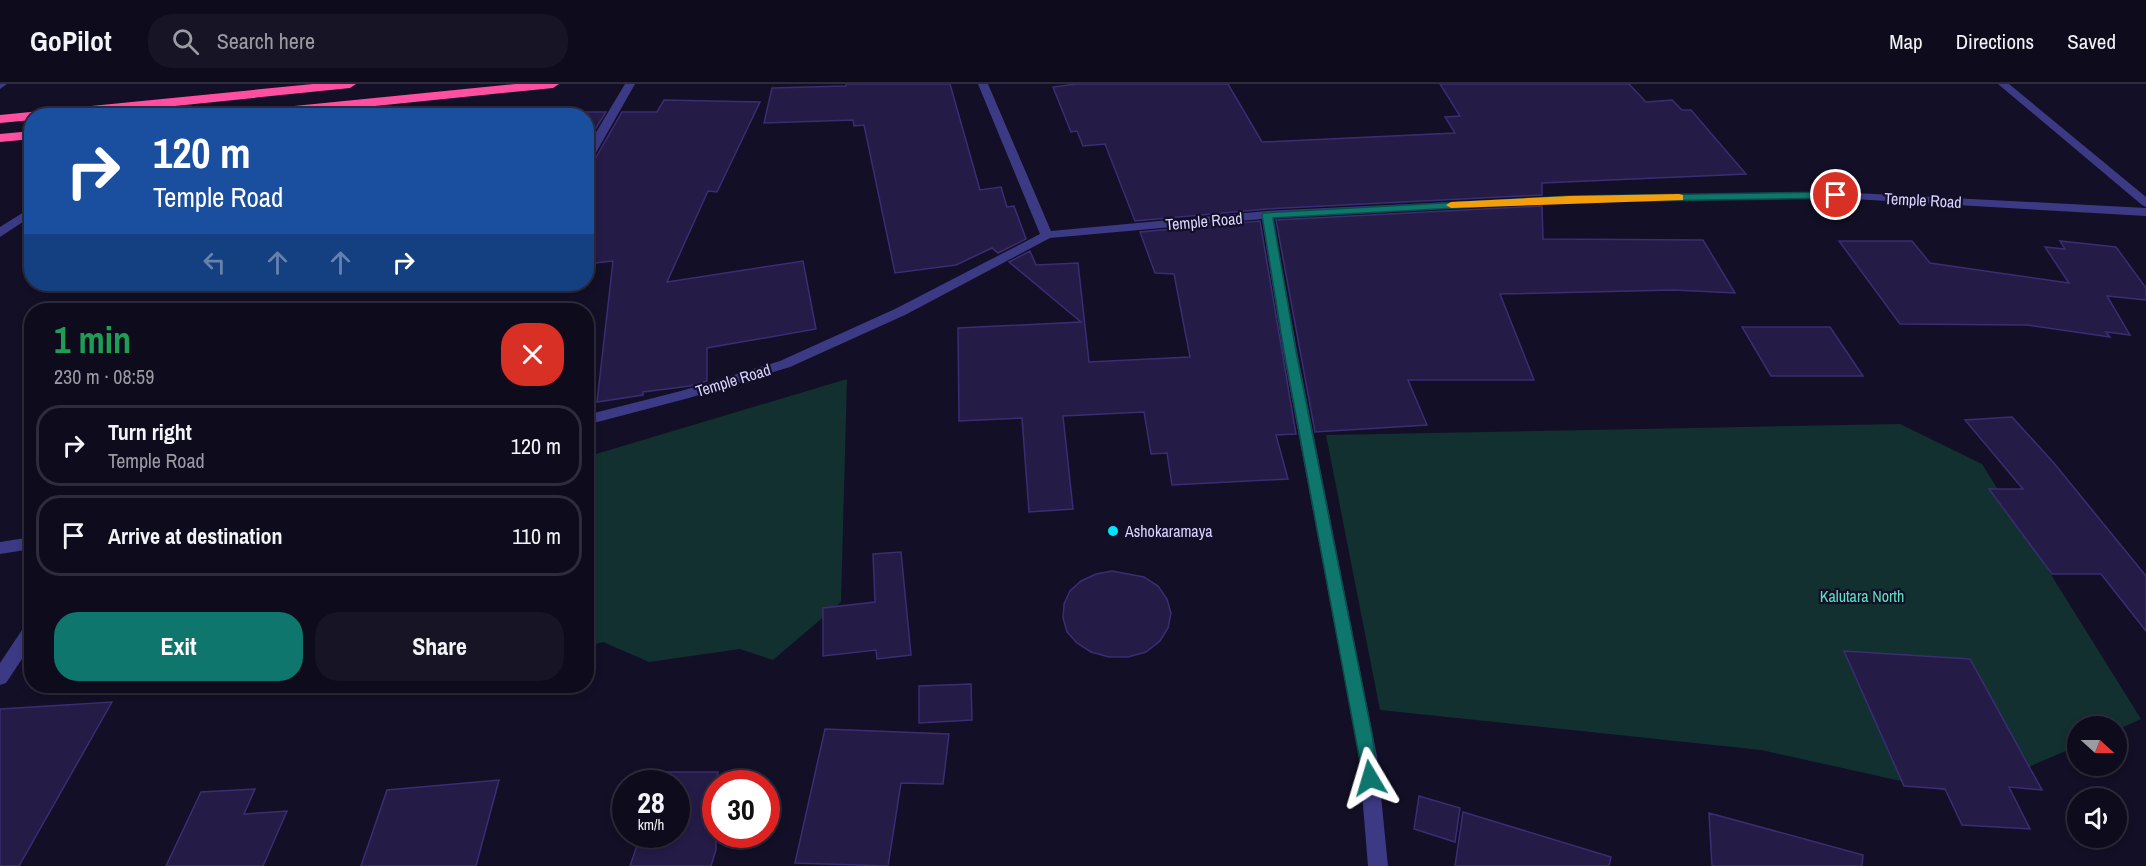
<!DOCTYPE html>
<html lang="en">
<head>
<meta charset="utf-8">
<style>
  body { margin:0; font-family:"Archivo Narrow",sans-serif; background:#171425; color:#f1f3f6; height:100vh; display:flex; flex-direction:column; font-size:22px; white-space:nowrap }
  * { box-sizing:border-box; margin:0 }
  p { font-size:20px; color:#9b9ba3 }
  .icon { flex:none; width:33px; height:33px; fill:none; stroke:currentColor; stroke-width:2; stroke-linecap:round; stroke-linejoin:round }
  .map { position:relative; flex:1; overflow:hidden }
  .panel { position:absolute; left:24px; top:219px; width:570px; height:390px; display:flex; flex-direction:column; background:#0e0b1c; border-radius:24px; box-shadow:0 3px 9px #0003,0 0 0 2px #2e2b3b }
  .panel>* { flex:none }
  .top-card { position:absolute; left:24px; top:24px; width:570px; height:183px; border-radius:24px; box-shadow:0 3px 9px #0003,0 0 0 2px #2e2b3b; background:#1a4fa0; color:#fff; overflow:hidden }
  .needle { width:39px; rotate:111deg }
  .buttons { position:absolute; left:2067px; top:632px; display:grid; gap:12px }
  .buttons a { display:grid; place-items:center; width:60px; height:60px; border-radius:50%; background:#0e0b1c; box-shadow:0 3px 9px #0003,0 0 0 2px #2e2b3b; font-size:30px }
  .speed { position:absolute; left:612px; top:686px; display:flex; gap:12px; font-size:30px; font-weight:700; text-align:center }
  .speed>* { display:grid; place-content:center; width:78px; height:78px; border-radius:50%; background:#0e0b1c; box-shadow:0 3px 9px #0003,0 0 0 2px #2e2b3b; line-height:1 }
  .speed small { font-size:15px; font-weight:400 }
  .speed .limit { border:9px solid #d22; background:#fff; color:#111 }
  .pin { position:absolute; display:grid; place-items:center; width:51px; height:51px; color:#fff; margin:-26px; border:3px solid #fff; border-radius:50%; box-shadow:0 2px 6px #0007 }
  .me { position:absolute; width:66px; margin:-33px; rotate:353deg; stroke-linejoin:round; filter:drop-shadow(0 0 4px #0008) }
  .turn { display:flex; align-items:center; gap:21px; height:126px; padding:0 30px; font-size:27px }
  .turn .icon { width:78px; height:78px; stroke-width:2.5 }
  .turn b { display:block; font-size:42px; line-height:51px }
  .lanes { display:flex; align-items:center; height:57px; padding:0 30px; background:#0003; justify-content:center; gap:30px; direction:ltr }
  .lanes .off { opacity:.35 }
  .round { display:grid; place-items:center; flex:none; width:63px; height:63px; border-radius:24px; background:#171425 }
  .head { display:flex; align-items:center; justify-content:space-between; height:102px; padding:0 30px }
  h1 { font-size:36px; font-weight:700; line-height:45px; color:#1e9e55 }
  .button { display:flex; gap:12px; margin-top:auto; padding:12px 30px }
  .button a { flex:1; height:69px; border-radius:24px; background:#0f766e; color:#fff; font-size:24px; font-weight:700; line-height:69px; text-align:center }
  .button a+a { background:#171425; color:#f1f3f6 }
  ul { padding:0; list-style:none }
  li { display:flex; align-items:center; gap:18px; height:81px; margin:0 12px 9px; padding:0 18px; border:3px solid #2e2b3b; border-radius:24px }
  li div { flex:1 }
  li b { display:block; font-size:22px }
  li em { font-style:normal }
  header { display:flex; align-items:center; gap:36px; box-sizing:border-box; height:84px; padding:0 30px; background:#0e0b1c; border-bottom:2px solid #2e2b3b }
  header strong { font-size:28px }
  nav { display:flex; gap:33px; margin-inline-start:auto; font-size:21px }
  .search { width:420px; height:54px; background:#171425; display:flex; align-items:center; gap:15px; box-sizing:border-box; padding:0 21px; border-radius:24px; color:#9b9ba3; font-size:22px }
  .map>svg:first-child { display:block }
  .green { fill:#12302f }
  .building { fill:#241b47; stroke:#3b2d73; stroke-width:1.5 }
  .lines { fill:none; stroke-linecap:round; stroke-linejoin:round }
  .minor { fill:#3d3a85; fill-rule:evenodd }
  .highway { fill:#ff4fa3; fill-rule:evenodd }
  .route { fill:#0f766e; stroke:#0a4d48; stroke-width:1.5 }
  .slow { fill:#f59e0b }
  .poi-dot { fill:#00e5ff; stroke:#130f26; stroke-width:2 }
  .labels { text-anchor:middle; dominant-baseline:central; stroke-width:4.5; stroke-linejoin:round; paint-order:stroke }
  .street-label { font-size:16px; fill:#d9d4ff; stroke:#130f26 }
  .poi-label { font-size:16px; fill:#d9d4ff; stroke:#130f26; text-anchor:start }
  .park-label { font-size:16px; fill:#5fe0c0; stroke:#130f26 }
</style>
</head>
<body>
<header>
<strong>GoPilot</strong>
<div class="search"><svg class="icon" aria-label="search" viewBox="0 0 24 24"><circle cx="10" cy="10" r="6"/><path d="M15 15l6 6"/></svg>Search here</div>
<nav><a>Map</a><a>Directions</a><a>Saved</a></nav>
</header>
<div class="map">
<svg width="2146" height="782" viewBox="0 0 2146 782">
  <rect width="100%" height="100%" fill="#130f26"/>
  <path class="green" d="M847,295L841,518L773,576L740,565L649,578L603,558L587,562L586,373Z
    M1900,340L1982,380L2141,635L2117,646L2116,642H2078L2077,662L1964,711L1761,666L1380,626L1326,351Z"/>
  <path class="building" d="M846,0H950L980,106L1001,103L1007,123L1014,122L1026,155L998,169L992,164L956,181L895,189L864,41L854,42L853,36L764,39L772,4L846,2Z
    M1076,0H1228L1262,58L1455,49L1445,33L1460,32L1440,0H1629L1646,18L1672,16L1682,26H1691L1746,90L1542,99V111L1267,125L1135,137L1105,60L1083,62L1077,47L1071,48L1053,3Z
    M664,16L760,18L717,108L708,107L667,198L803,177L816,245L707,264V297L690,302L643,308V311L597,318L613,177L586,180V79L595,75L622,28H657Z
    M586,28H606L586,60Z
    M1542,122L1543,155L1703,156L1735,209L1674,206L1500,210L1534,296H1408L1427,341L1315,348L1276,136Z
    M1260,137L1296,350L1276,351L1288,395L1172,401L1167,369L1151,370L1144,328L1063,332L1073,425L1029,428L1022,334L959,337L958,244L1081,238L1009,178L1030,167L1036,181L1078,179L1089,278L1190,273L1174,190L1155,189L1140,148Z
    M1839,157H1912L1930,179L2069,199L2045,163L2065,165L2060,157L2116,163L2146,204V216L2107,212L2130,251L2106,248L2110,253L2027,241L1900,240Z
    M1742,243H1830L1863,292H1771Z
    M2012,333L2053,378L2146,492V547L2101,490H2052L1989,405H2023L1965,336Z
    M901,468L911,571L877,575L876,566L823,572V524L875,518L873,470Z
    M1112,487L1144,493L1158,502L1167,515L1171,529L1168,544L1160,557L1146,568L1128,573H1109L1091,568L1077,559L1067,548L1063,534L1064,520L1070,507L1081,497L1096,490Z
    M1844,567L1970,575L2042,706L2009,703L2030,745L1962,741L1945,705L1904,702Z
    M971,600L972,636L919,639V602Z
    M112,618L19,782H0V625Z
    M825,645L949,650L943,700L901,699L888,782L795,779Z
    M662,688H718L705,744L716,745V766L711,782H630L641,750H676V699H658Z
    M499,696L476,782H361L387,706Z
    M255,705L244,730L287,727L263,782H166L201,708Z
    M1419,712L1460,724L1455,758L1414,745Z
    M1463,728L1611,773L1609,782H1455Z
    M1709,729L1863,771L1862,782H1712Z"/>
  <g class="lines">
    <path class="minor" d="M0,0H7L0,5Z
      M625,0H635L593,74L586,77V65Z
      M978,0H988L1051,147L1267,127L1570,112L1836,108L2146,124V132L1836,114L1570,118L1273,134L1297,267L1377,672L1388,782H1368L1359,672L1283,267L1262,135L1050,154L905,231L790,283L689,314L586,341V331L681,307L780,277L895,225L1040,150Z
      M1998,0H2009L2146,113V123L2142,121Z
      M32,123V132L0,153V143Z
      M32,453V465L0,470V458Z
      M32,538V560L6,599L0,601V579L26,540Z"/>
    <path class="highway" d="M313,0H356L350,4L77,32H32V36L0,39V31Z
      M516,0H559L553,4L277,32H228L234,28Z
      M32,47V55L0,58V50Z"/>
  </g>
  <path class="route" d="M1836,108L1841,111L1839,114L1570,118L1273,134L1296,267L1372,650L1378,694L1376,699L1370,702L1364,699L1284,267L1262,131L1263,129L1570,112Z"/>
  <path class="slow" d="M1679,110L1683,111V116L1451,124L1446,121L1451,118L1570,112Z"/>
  <circle class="poi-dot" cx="1113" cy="447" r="6"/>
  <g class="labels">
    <g class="street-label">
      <text transform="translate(1923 116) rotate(3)">Temple Road</text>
      <text transform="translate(1204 137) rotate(-5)">Temple Road</text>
      <text transform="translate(733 296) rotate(-17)">Temple Road</text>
    </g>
    <g class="poi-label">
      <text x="1125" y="447">Ashokaramaya</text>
    </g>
    <g class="park-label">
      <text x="1862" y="512">Kalutara North</text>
    </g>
  </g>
</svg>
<div class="buttons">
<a><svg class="needle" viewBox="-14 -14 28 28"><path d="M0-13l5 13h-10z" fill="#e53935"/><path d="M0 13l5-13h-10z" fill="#9b9ba3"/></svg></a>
<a><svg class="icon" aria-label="sound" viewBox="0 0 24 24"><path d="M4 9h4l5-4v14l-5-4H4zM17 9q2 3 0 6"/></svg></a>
</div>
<div class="speed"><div>28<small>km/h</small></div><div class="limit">30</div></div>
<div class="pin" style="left:1836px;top:111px;background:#d93025"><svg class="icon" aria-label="arrive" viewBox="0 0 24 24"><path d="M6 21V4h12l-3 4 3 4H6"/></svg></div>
<svg class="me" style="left:1370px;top:694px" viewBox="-20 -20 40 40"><path d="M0-17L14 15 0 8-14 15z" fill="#0f766e" stroke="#fff" stroke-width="4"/></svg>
<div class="top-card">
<div class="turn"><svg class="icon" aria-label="right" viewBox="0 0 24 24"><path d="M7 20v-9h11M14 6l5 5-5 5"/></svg><div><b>120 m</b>Temple Road</div></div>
<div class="lanes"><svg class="icon off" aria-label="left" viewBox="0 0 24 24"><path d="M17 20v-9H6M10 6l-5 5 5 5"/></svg><svg class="icon off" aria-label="ahead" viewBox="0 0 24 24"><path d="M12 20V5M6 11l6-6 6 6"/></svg><svg class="icon off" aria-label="ahead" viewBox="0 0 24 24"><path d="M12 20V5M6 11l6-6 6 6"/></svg><svg class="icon" aria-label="right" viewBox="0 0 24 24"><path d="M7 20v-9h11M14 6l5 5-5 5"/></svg></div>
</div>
<section class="panel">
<div class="head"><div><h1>1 min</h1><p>230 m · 08:59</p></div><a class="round" style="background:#d93025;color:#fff"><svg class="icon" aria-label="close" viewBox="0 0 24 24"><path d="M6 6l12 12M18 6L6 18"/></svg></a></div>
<ul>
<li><svg class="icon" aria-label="right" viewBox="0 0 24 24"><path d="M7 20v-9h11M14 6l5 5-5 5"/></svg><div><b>Turn right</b><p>Temple Road</p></div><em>120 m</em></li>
<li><svg class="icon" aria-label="arrive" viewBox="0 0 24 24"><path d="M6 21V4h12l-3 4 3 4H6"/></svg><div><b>Arrive at destination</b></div><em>110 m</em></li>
</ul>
<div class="button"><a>Exit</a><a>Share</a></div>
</section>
</div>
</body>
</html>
